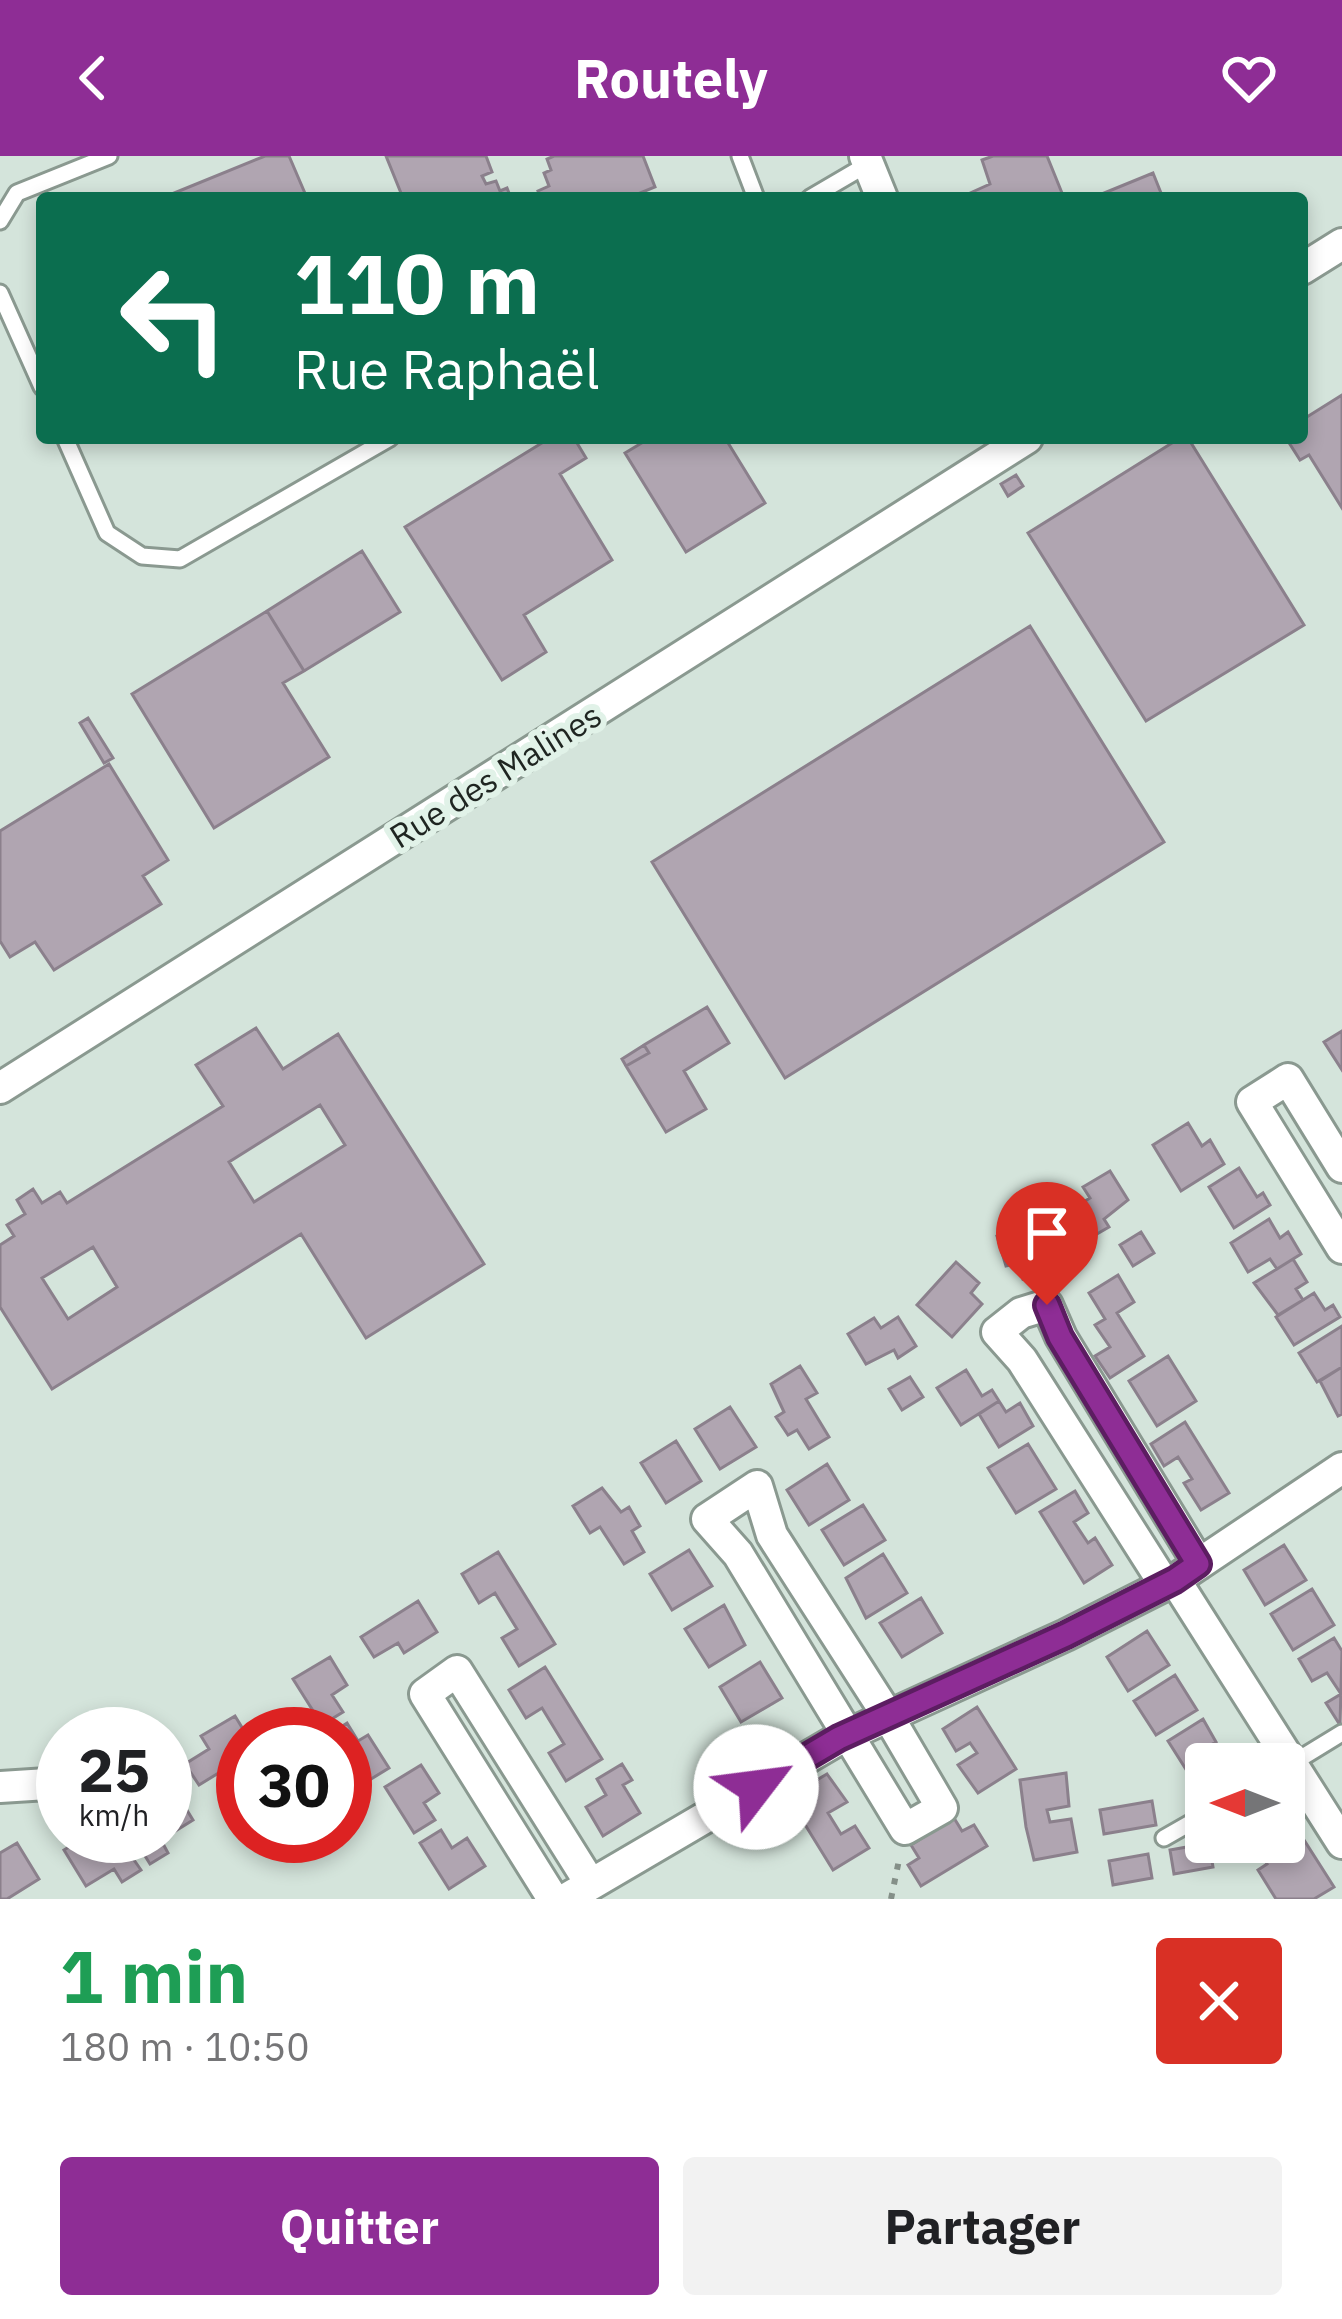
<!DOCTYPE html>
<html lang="fr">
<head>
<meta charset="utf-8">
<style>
  body { margin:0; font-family:"IBM Plex Sans",sans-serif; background:#f2f2f2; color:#202124; height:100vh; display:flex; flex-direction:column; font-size:45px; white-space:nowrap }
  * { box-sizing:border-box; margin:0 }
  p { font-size:39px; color:#757577 }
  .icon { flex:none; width:66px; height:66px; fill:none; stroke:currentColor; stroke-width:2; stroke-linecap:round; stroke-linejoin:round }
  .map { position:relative; height:1743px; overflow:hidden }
  .panel { display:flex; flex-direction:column; background:#fff; flex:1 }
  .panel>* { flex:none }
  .guide { position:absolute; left:36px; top:36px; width:1272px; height:252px; border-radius:12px; box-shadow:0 6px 18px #0003; background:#0b6e4f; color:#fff; overflow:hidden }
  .needle { width:78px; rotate:270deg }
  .tools { position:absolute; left:1185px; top:1587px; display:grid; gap:24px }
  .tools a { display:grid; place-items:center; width:120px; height:120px; border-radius:12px; background:#fff; box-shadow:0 6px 18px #0003; font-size:60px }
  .speed { position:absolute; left:36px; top:1551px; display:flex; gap:24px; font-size:60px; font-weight:700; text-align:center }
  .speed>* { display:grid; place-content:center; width:156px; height:156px; border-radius:50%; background:#fff; box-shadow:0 6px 18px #0003; line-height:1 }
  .speed small { font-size:30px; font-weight:400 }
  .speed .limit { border:18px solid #d22; background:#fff; color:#111 }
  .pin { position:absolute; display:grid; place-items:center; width:102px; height:102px; color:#fff; margin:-123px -51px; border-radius:50% 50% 50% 0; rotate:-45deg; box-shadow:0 0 12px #0007 }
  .pin .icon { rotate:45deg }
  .me { position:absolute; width:132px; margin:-66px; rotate:60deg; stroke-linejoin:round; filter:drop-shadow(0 0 9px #0008) }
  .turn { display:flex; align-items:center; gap:42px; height:252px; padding:0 60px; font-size:54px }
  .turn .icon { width:156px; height:156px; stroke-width:2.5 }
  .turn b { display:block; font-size:84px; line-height:102px }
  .round { display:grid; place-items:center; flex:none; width:126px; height:126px; border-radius:12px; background:#f2f2f2 }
  .summary { display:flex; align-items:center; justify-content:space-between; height:204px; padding:0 60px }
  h1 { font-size:72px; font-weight:700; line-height:90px; color:#1e9e55 }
  .button { display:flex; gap:24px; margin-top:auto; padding:24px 60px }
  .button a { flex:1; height:138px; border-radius:12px; background:#8e2d95; color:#fff; font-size:48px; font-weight:700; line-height:138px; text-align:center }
  .button a+a { background:#f2f2f2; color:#202124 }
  header { display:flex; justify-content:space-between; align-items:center; height:156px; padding:0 60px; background:#8e2d95; color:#fff; font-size:54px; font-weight:700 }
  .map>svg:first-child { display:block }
  .building { fill:#b0a5b1; stroke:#8b808c; stroke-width:3; fill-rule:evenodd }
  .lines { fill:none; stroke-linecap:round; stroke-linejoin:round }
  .lane-casing { stroke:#8a9990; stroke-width:21 }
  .street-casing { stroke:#8a9990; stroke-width:36 }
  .path { stroke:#848f88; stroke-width:6; stroke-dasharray:6 9; stroke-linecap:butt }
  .lane { stroke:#fff; stroke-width:15 }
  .street { stroke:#fff; stroke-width:30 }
  .route-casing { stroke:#5c1d61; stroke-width:30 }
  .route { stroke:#8e2d95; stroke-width:21 }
  .labels { text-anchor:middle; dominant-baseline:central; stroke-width:12; stroke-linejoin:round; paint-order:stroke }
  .street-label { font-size:33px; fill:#1f2521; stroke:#e1f2e8 }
</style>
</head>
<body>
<header><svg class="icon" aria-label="back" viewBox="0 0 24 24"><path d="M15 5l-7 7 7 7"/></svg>Routely<svg class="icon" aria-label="heart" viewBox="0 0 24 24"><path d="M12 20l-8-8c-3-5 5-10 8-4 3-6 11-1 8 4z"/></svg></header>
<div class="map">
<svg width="1342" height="1743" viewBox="0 0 1342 1743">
  <rect width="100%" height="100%" fill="#d4e4db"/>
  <path class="building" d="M265,0H289L307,42H162Z
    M386,0H486L492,16L482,20L486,28L496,25L500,35L507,32L511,42H403Z
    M554,0H643L655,31L628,42H541L538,35L549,30L544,17L551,14L547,3Z
    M993,0H1047L1064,42H959L990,28L982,4Z
    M1153,17L1163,42H1092Z
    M1342,239V352L1309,299L1300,304L1286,282H1302V264Z
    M550,282H574L586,302L560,318L612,404L524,459L546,496L502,524L405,371Z
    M650,282H725L765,347L686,396L625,297Z
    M1180,282H1188L1304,469L1146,565L1028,377Z
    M1016,319L1023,330L1008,340L1001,328Z
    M362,395L400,456L304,515L267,455Z
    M267,455L304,515L283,527L329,601L214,672L132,538Z
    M1030,470L1164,686L785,922L652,706Z
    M88,562L113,602L104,607L80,567Z
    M109,608L168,704L143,720L161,748L54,814L35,786L10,801L0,785V675Z
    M707,851L729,887L684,915L706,953L666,976L626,910L649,897L644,889Z
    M256,872L283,913L338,878L484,1108L366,1182L301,1078L52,1233L0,1151V1089L14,1080L7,1069L25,1058L17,1044L33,1033L42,1047L60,1036L67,1047L223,950L196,909ZM320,949L345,989L254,1046L229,1006ZM93,1091L117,1131L68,1163L42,1122Z
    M1342,875V914L1324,886Z
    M644,889L649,897L626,910L622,903Z
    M1188,967L1202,990L1210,984L1224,1008L1181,1035L1153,989Z
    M1239,1012L1257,1041L1263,1037L1270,1049L1234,1072L1209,1031Z
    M1110,1015L1128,1044L1104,1063L1109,1071L1090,1082L1072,1053L1090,1042L1083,1031Z
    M1269,1063L1280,1082L1288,1076L1301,1098L1277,1113L1270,1103L1248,1116L1231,1087Z
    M1053,1064L1066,1110L1023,1123L1019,1107L1006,1110L997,1080Z
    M1141,1076L1154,1097L1133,1110L1120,1089Z
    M1293,1103L1307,1126L1296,1133L1303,1144L1278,1159L1254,1127Z
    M956,1106L979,1127L971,1137L982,1148L952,1181L917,1149Z
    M1118,1119L1134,1146L1117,1157L1144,1200L1110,1222L1095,1200L1110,1191L1095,1169L1105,1163L1089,1137Z
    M1314,1137L1325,1154L1333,1149L1340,1161L1294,1189L1276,1161Z
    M898,1161L916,1190L898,1202L894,1194L866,1208L848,1178L874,1162L881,1172Z
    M1342,1170V1211L1317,1226L1299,1197Z
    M1168,1200L1196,1245L1157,1270L1129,1225Z
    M800,1210L817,1237L806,1243L829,1281L809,1293L797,1274L788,1279L776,1261L784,1256L771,1228Z
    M1342,1211V1258L1338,1260L1320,1225Z
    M966,1214L982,1240L992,1234L999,1245L961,1269L937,1232Z
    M910,1221L923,1241L902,1254L889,1233Z
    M999,1245L1006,1256L1020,1247L1033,1270L999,1291L979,1258Z
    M730,1251L756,1291L720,1313L695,1273Z
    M1185,1266L1229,1337L1201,1354L1184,1327L1192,1323L1178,1301L1164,1310L1151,1288Z
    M676,1285L701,1325L666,1347L641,1307Z
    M1028,1288L1056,1333L1016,1357L988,1312Z
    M827,1308L849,1344L809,1369L787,1334Z
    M602,1332L621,1356L629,1351L640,1370L632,1375L644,1396L624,1408L600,1371L590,1377L573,1350Z
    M1075,1335L1088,1357L1074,1366L1088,1387L1095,1382L1112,1409L1084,1427L1040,1356Z
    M863,1349L885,1384L844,1409L822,1374Z
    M1284,1389L1306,1424L1265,1449L1244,1414Z
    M689,1394L712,1430L672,1454L650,1418Z
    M498,1396L555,1488L519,1510L502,1482L517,1473L495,1437L479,1447L462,1418Z
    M883,1398L907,1437L866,1462L846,1422Z
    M1312,1433L1334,1469L1293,1494L1271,1458Z
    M921,1442L942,1477L902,1501L880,1467Z
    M418,1445L437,1476L404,1497L398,1487L374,1501L361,1481Z
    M724,1449L745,1489L709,1511L685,1473Z
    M1147,1475L1169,1509L1128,1535L1107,1501Z
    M1334,1482L1342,1495L1340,1569L1326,1547L1341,1538L1327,1517L1312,1525L1299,1503Z
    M330,1501L347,1529L332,1539L343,1556L322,1569L293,1523Z
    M760,1506L782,1542L741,1566L720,1531Z
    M545,1511L602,1603L566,1625L549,1597L564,1588L542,1552L526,1562L509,1534Z
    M1175,1519L1197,1554L1156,1579L1134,1545Z
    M977,1551L1016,1613L978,1637L958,1609L977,1597L970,1587L956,1595L943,1573Z
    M235,1560L246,1578H243V1602L199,1629L185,1608L209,1593L201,1580Z
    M1203,1563L1216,1586L1202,1594L1211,1608H1206V1645L1168,1585Z
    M347,1567L358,1585L368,1579L389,1612L358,1631L345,1611V1578H330Z
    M622,1608L632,1624L623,1629L640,1657L603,1680L586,1651L606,1639L597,1623Z
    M421,1609L439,1637L424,1647L435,1664L414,1677L385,1631Z
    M1066,1617L1069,1650L1047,1654L1050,1666L1071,1663L1077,1696L1034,1704L1026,1671L1020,1624Z
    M827,1618L847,1646L828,1657L841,1678L855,1670L869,1692L833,1714L788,1641Z
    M174,1633L193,1664L161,1684L168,1697L150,1708L137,1687L149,1680H165V1638Z
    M1152,1645L1156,1669L1104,1678L1100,1654Z
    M954,1662L962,1675L974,1669L987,1690L921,1730L908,1709L919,1702L911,1689Z
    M1284,1673L1295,1691L1304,1684L1334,1731L1314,1743H1276L1258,1714L1267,1708L1253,1686H1284Z
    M441,1674L452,1692L467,1682L485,1710L449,1733L420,1687Z
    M87,1680H95L110,1705L127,1694L141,1714L122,1726L114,1713L86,1730L64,1694Z
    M17,1687L39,1723L7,1743H0V1697Z
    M1209,1687L1213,1711L1174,1718L1170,1694Z
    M1148,1698L1152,1722L1113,1729L1109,1705Z"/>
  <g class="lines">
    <defs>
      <path id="lane" d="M740,0L756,42
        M810,42L868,8
        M0,65L17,37L109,0
        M0,137L42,231
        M65,282L107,377L142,400L180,403L390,282
        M1288,1610L1342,1577
        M1164,1682L1206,1658"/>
      <path id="street" d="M865,0L882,42
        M1302,113L1342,88
        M0,932L1027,282
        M1342,1011L1288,923L1252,946L1342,1092
        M757,1330L772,1379L888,1560L942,1652L905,1673L738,1398L707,1363Z
        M1175,1424L1342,1687
        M1165,1429L1022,1204L997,1176L1021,1157L1047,1149L1061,1181L1199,1408
        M0,1631L63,1627
        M553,1743L425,1538L457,1515L590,1727
        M566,1743L839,1583L1066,1479L1175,1424L1342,1312"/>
    </defs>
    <use href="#lane" class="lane-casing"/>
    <use href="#street" class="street-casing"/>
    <path class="path" d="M891,1743L900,1699"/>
    <use href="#lane" class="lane"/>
    <use href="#street" class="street"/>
  </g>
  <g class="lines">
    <defs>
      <path id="route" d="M756,1631L839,1582L1066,1479L1175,1424L1198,1408L1060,1181L1047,1149"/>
    </defs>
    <use href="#route" class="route-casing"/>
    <use href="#route" class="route"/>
  </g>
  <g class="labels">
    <g class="street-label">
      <text transform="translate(495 619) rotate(-32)">Rue des Malines</text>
    </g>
  </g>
</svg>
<div class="tools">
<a><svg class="needle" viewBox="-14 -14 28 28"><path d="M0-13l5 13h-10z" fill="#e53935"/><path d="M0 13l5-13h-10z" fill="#757577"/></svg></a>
</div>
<div class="speed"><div>25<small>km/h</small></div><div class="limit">30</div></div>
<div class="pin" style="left:1047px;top:1149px;background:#d93025"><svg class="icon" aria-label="arrive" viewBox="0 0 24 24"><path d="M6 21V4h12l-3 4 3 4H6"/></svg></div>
<svg class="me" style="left:756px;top:1631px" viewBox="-20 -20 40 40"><circle r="19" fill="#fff"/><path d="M0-13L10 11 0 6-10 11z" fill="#8e2d95"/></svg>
<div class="guide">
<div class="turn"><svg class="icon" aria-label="left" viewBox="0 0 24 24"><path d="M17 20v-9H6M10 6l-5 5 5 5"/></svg><div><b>110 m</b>Rue Raphaël</div></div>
</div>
</div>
<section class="panel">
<div class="summary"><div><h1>1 min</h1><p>180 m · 10:50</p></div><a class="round" style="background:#d93025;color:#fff"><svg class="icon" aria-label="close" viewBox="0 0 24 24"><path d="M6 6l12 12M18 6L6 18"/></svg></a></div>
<div class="button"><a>Quitter</a><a>Partager</a></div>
</section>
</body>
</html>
